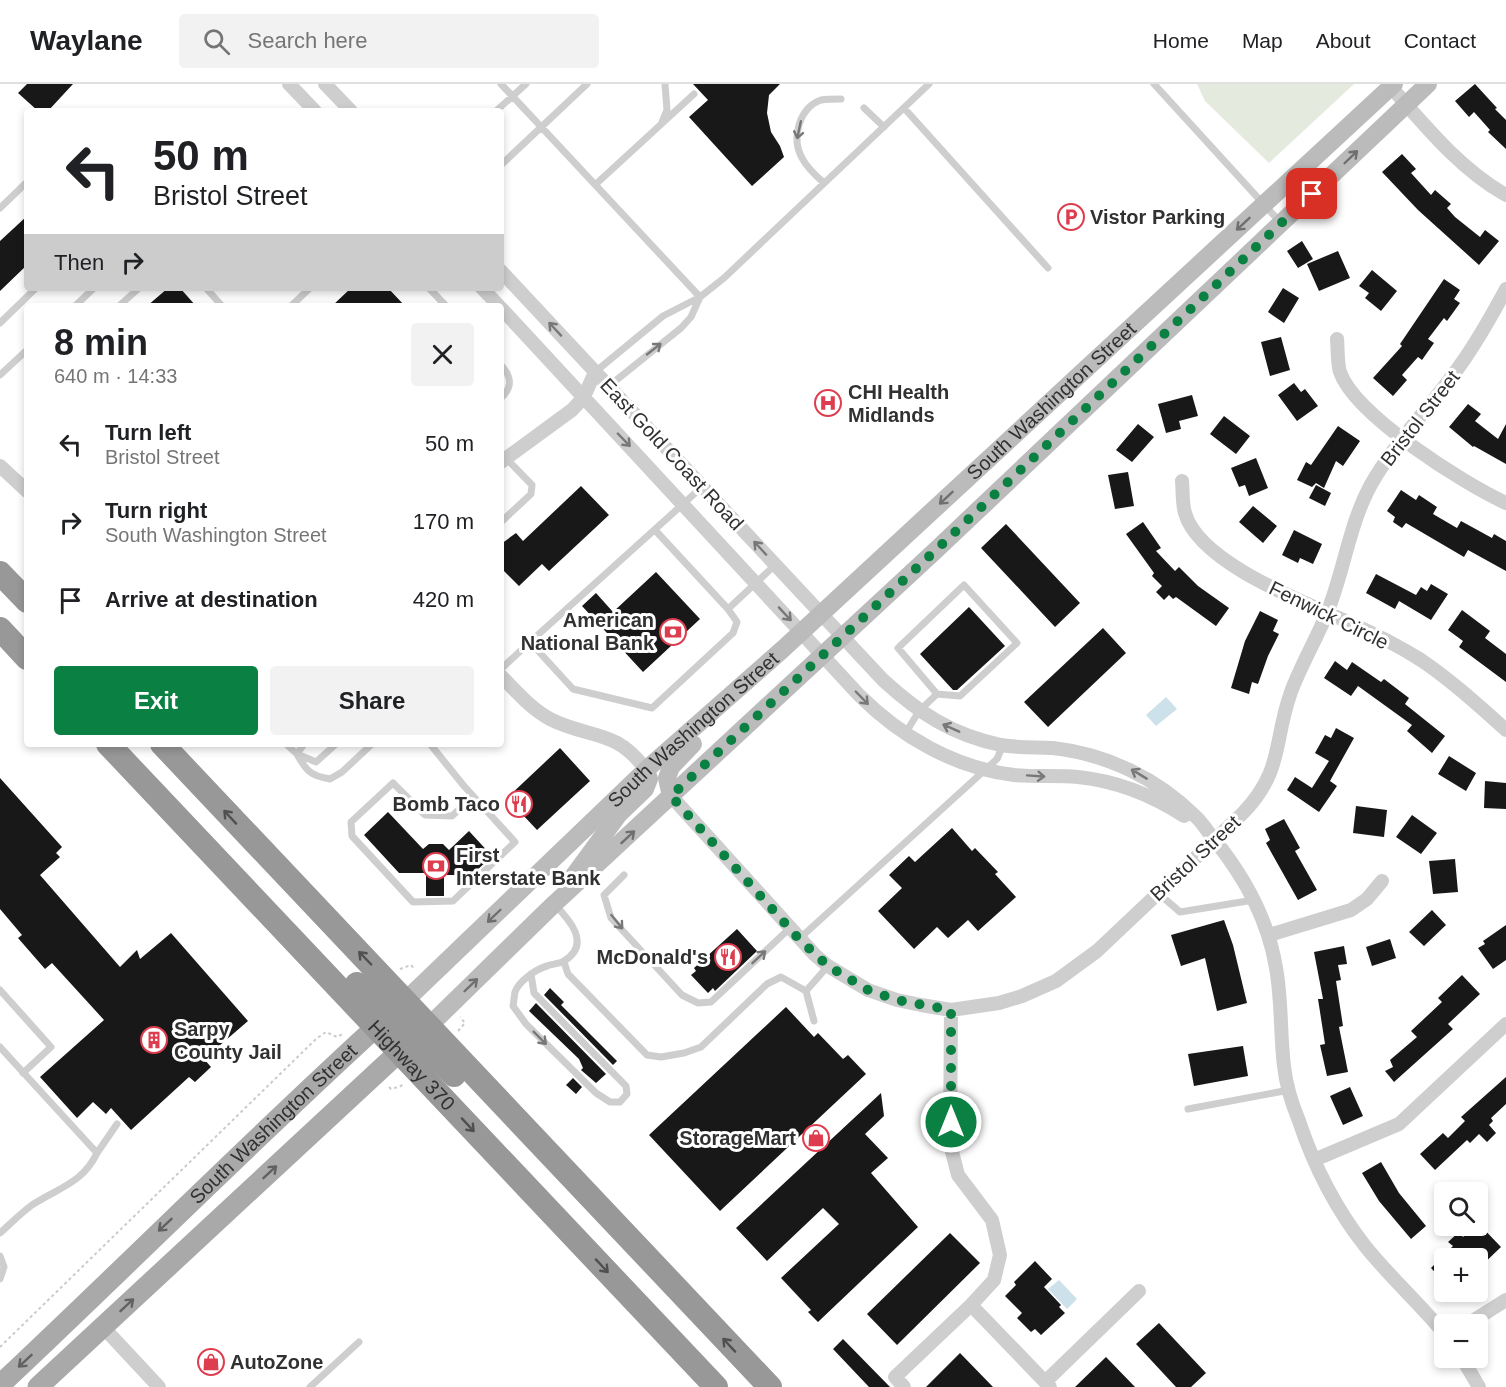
<!DOCTYPE html>
<html lang="en">
<head>
<meta charset="utf-8">
<style>
  body { margin:0; font-family:Arial,sans-serif; background:#f2f2f2; color:#202124; height:100vh; display:flex; flex-direction:column; font-size:22px; white-space:nowrap }
  * { box-sizing:border-box; margin:0 }
  p { font-size:20px; color:#757577 }
  .icon { flex:none; width:33px; height:33px; fill:none; stroke:currentColor; stroke-width:2; stroke-linecap:round; stroke-linejoin:round }
  .map { position:relative; flex:1; overflow:hidden }
  .side { position:absolute; left:24px; top:219px; width:480px; height:444px; display:flex; flex-direction:column; background:#fff; border-radius:6px; box-shadow:0 3px 9px #0003 }
  .side>* { flex:none }
  .hud { position:absolute; left:24px; top:24px; width:480px; height:183px; border-radius:6px; box-shadow:0 3px 9px #0003; background:#fff; color:#202124; overflow:hidden }
  .tools { position:absolute; left:1434px; top:1098px; display:grid; gap:12px }
  .tools a { display:grid; place-items:center; width:54px; height:54px; border-radius:6px; background:#fff; box-shadow:0 3px 9px #0003; font-size:30px }
  .pin { position:absolute; display:grid; place-items:center; width:51px; height:51px; color:#fff; margin:-26px; border-radius:12px; box-shadow:0 3px 9px #0006 }
  .me { position:absolute; width:66px; margin:-33px; rotate:0deg; stroke-linejoin:round; filter:drop-shadow(0 0 4px #0008) }
  .turn { display:flex; align-items:center; gap:21px; height:126px; padding:0 30px; font-size:27px }
  .turn .icon { width:78px; height:78px; stroke-width:2.5 }
  .turn b { display:block; font-size:42px; line-height:51px }
  .then { display:flex; align-items:center; height:57px; padding:0 30px; background:#0003; gap:12px; font-size:22px }
  .round { display:grid; place-items:center; flex:none; width:63px; height:63px; border-radius:6px; background:#f2f2f2 }
  .summary { display:flex; align-items:center; justify-content:space-between; height:102px; padding:0 30px }
  h1 { font-size:36px; font-weight:600; line-height:45px }
  .action { display:flex; gap:12px; margin-top:auto; padding:12px 30px }
  .action a { flex:1; height:69px; border-radius:6px; background:#0b8043; color:#fff; font-size:24px; font-weight:600; line-height:69px; text-align:center }
  .action a+a { background:#f2f2f2; color:#202124 }
  ul { padding:0; list-style:none }
  li { display:flex; align-items:center; gap:18px; height:78px; padding:0 30px }
  li div { flex:1 }
  li b { display:block; font-size:22px }
  li em { font-style:normal }
  header { display:flex; align-items:center; gap:36px; box-sizing:border-box; height:84px; padding:0 30px; background:#fff; border-bottom:2px solid #e0e0e0 }
  header strong { font-size:28px }
  nav { display:flex; gap:33px; margin-inline-start:auto; font-size:21px }
  .search { width:420px; height:54px; background:#f2f2f2; display:flex; align-items:center; gap:15px; box-sizing:border-box; padding:0 21px; border-radius:6px; color:#757577; font-size:22px }
  .map>svg:first-child { display:block }
  .green { fill:#e4eadd }
  .water { fill:#cde1eb }
  .building { fill:#181818 }
  .lines { fill:none; stroke-linecap:round; stroke-linejoin:round }
  .path { stroke:#cbcbcb; stroke-width:2; stroke-dasharray:3 3; stroke-linecap:butt }
  .lane { stroke:#cecece; stroke-width:7 }
  .street { stroke:#cecece; stroke-width:14 }
  .secondary { stroke:#bbb; stroke-width:18 }
  .primary { stroke:#a9a9a9; stroke-width:21 }
  .highway { stroke:#989898; stroke-width:24 }
  .oneway { stroke:#787878 }
  .oneway2 { stroke:#6f6f6f }
  .oneway3 { stroke:#505050 }
  .oneway4 { stroke:#616161 }
  .route { stroke:#0b8043; stroke-width:10; stroke-dasharray:0 18 }
  .labels { text-anchor:middle; dominant-baseline:central; stroke-width:6; stroke-linejoin:round; paint-order:stroke }
  .poi-label { font-size:20px; font-weight:bold; fill:#313131; stroke:#fff; text-anchor:start }
  .street-label { font-size:20px; fill:#313131; stroke:#fff }
</style>
</head>
<body>
<header>
<strong>Waylane</strong>
<div class="search"><svg class="icon" aria-label="search" viewBox="0 0 24 24"><circle cx="10" cy="10" r="6"/><path d="M15 15l6 6"/></svg>Search here</div>
<nav><a>Home</a><a>Map</a><a>About</a><a>Contact</a></nav>
</header>
<div class="map">
<svg width="1506" height="1303" viewBox="0 0 1506 1303">
  <rect width="100%" height="100%" fill="#fff"/>
  <path class="green" d="M1197,0H1354L1269,79L1205,17Z"/>
  <path class="water" d="M1166,613L1177,625L1156,642L1146,631Z
    M1059,1196L1077,1215L1067,1225L1048,1205Z"/>
  <path class="building" d="M27,0H73L48,27H38L18,9Z
    M693,0H780L769,11L767,29L771,48L780,62L784,73L752,102L689,33L708,16Z
    M1475,0L1497,24L1495,25L1506,36V65L1488,48L1490,46L1474,28L1469,33L1455,17Z
    M1402,70L1416,85L1411,89L1431,111L1435,106L1451,120L1447,124L1455,133L1480,153L1485,146L1499,157L1479,181L1418,126L1382,88Z
    M27,132V181L0,207V157Z
    M1302,157L1313,175L1298,184L1287,167Z
    M1338,167L1350,194L1319,207L1307,180Z
    M1372,186L1397,207L1381,227L1365,214L1369,209L1359,202Z
    M1444,195L1460,206L1454,215L1460,219L1447,237L1444,234L1428,255L1434,259L1422,276L1418,273L1402,291L1407,296L1393,312L1373,294L1402,262L1400,260Z
    M168,204H180L196,222H147Z
    M351,204H388L405,222H332Z
    M1283,204L1299,214L1284,239L1268,228Z
    M1281,253L1290,286L1270,292L1261,258Z
    M1294,299L1301,308L1305,305L1318,322L1297,337L1278,311Z
    M1192,311L1198,332L1179,337L1181,345L1166,349L1158,320Z
    M1468,320L1481,330L1475,337L1498,355L1506,340V380L1474,362L1473,363L1449,343Z
    M1224,332L1250,352L1236,370L1210,350Z
    M1138,340L1154,353L1132,378L1116,366Z
    M1338,342L1360,357L1343,382L1336,377L1324,404L1316,399L1312,403L1297,396L1306,378L1311,381Z
    M1256,374L1268,404L1249,412L1245,401L1239,403L1231,384Z
    M1128,388L1134,422L1115,425L1108,391Z
    M1316,401L1331,409L1325,422L1309,414Z
    M581,402L609,431L549,487L542,480L519,502L501,484V460L516,449L523,457Z
    M1401,406L1416,416L1419,411L1437,423L1433,430L1457,444L1461,437L1492,454L1494,450L1506,457V487L1468,466L1464,473L1406,439L1402,444L1393,438L1395,433L1387,427Z
    M1253,422L1277,442L1263,459L1239,438Z
    M1143,438L1161,464L1156,467L1175,487L1179,483L1198,502L1229,524L1216,542L1176,513L1173,515L1169,511L1164,516L1156,508L1162,502L1152,492L1154,489L1126,450Z
    M1006,440L1080,519L1055,543L981,464Z
    M1294,446L1322,460L1313,480L1300,474L1298,479L1282,471Z
    M656,488L700,535L643,588L582,522L596,509L613,528Z
    M1376,490L1416,511L1421,503L1427,507L1431,500L1448,510L1431,536L1399,517L1395,525L1366,509Z
    M969,523L1005,562L957,606H953L920,570Z
    M1462,526L1490,547L1485,554L1506,570V598L1459,563L1463,557L1448,546Z
    M1260,527L1278,536L1273,547L1279,550L1268,572L1258,600L1252,598L1249,610L1231,604L1245,557Z
    M1103,544L1126,569L1048,643L1024,618Z
    M1335,577L1347,586L1352,578L1381,598L1384,595L1409,614L1405,620L1445,652L1432,669L1407,647L1412,641L1358,602L1351,612L1324,594Z
    M1336,644L1354,654L1330,697L1337,702L1319,728L1287,706L1295,693L1312,704L1329,677L1315,669L1325,651L1331,654Z
    M560,664L590,697L537,746L507,714Z
    M1449,672L1476,689L1466,707L1438,690Z
    M0,694L62,763L56,769L60,773L40,791L120,883L137,866L140,875L171,849L248,937L204,975L211,983L195,998L189,993L131,1046L111,1024L106,1030L93,1018L77,1034L40,993L104,936L52,879L45,885L18,854L22,851L0,825Z
    M1485,697L1506,699V725L1484,724Z
    M1356,722L1387,726L1384,753L1353,749Z
    M388,728L423,765L429,760H443L449,766L469,747L492,772L472,791H444V812H426V789H399L364,751Z
    M1412,731L1437,749L1421,770L1396,753Z
    M1284,735L1300,764L1295,767L1317,806L1298,816L1266,759L1270,756L1265,745Z
    M952,744L972,767L975,764L998,788L995,790L1016,813L978,847L968,836L948,854L937,843L914,865L878,827L902,804L889,791L909,772L915,778Z
    M1455,775L1458,808L1433,810L1429,777Z
    M1432,826L1446,841L1424,862L1409,848Z
    M1224,836L1233,861L1247,919L1217,927L1205,874L1181,882L1171,851Z
    M1506,841V876L1493,885L1478,864L1485,860L1483,857Z
    M737,845L757,867L715,907L713,904L708,909L691,891L696,887L694,884Z
    M1390,855L1396,874L1372,882L1366,863Z
    M1344,862L1347,880L1338,881L1341,896L1336,897L1343,942L1339,943L1348,988L1327,992L1320,961L1325,960L1318,915H1323L1314,868Z
    M1462,891L1480,910L1448,940L1453,945L1394,998L1385,987L1393,983L1390,976L1417,953L1411,947L1442,918L1438,914Z
    M550,904L564,918L561,921L617,977L613,981L544,911Z
    M536,919L606,990L596,999L581,986L583,984L579,975L529,927Z
    M786,923L814,953L818,949L843,975L848,971L866,990L720,1127L649,1051Z
    M1243,962L1248,992L1194,1002L1188,970Z
    M1506,993V1020L1491,1034L1493,1037L1489,1041L1496,1049L1487,1058L1479,1050L1470,1059L1467,1056L1435,1086L1420,1070L1443,1049L1448,1054L1465,1037L1461,1033Z
    M573,994L582,1003L576,1010L566,1001Z
    M1350,1003L1363,1032L1343,1041L1330,1012Z
    M881,1009L884,1032L865,1050L888,1074L871,1089L918,1143L818,1238L808,1228L811,1226L781,1194L839,1140L823,1124L767,1177L736,1144Z
    M1381,1078L1399,1109L1426,1142L1411,1155L1379,1117L1362,1089Z
    M1478,1139L1501,1163L1478,1185V1174H1444V1198L1431,1184L1453,1162L1448,1158L1459,1148L1463,1153L1475,1142H1478Z
    M950,1149L980,1179L897,1261L867,1230Z
    M1035,1177L1052,1195L1044,1203L1061,1221L1059,1223L1065,1229L1041,1251L1035,1245L1031,1248L1017,1234L1022,1229L1005,1212L1016,1201L1014,1198Z
    M1159,1239L1206,1289L1191,1303H1176L1136,1260Z
    M843,1255L890,1303H869L833,1265Z
    M960,1269L993,1303H926Z
    M1106,1273L1135,1303H1075Z"/>
  <g class="lines">
    <path class="path" d="M400,885L411,881L415,886
      M458,947L465,939L460,933
      M389,1003L391,1005L401,1002L404,999
      M0,1263L316,955L326,948L337,953L344,949"/>
    <path class="lane" d="M501,0L700,213
      M1154,0L1280,138
      M864,24L884,43
      M904,24L1048,184
      M496,27L526,0
      M662,38L667,26L665,0
      M501,81L587,0
      M824,99C816,92 807,84 802,74C791,54 799,24 821,16C827,15 835,15 841,15
      M596,100L694,10
      M0,124L27,98
      M206,204L222,222
      M429,204L446,222
      M75,222L94,204
      M119,222L139,204
      M291,222L310,204
      M0,239L36,204
      M501,281C512,293 513,303 501,314
      M595,288L663,232L700,213L724,194L929,0
      M0,291L27,266
      M609,302L681,244L691,233L700,213
      M501,369L532,401L531,410L501,438
      M655,446L728,525
      M530,558L703,402
      M501,585L530,558L573,605L652,624L733,549L737,538L728,525L775,481
      M905,650L919,627L937,610L960,612L1017,559L964,501L898,564L937,610
      M286,660L297,670L316,678L336,660
      M304,660L297,670C306,687 311,692 330,695L342,688L372,660
      M430,660L464,702L515,758L453,817L413,818L352,752L351,738L393,699L425,731L452,732L473,712
      M624,791L604,811L611,834L682,911L698,919L711,918L790,844
      M1158,809L1180,828L1254,816
      M799,855L997,675L1003,661
      M564,878L568,890L647,971L661,973L684,969L701,963L767,900L781,893L806,907L814,937
      M531,890L534,909L626,1002L627,1010L620,1018H610L596,1009L526,940L513,922C514,918 514,912 515,908C519,897 536,885 547,882C552,880 559,880 564,877C592,860 569,835 554,820
      M0,906L51,963L23,989
      M806,907L828,882
      M0,963L97,1069C83,1099 58,1104 32,1121C21,1129 10,1140 0,1149
      M1188,1025L1289,1006
      M97,1069L117,1040
      M0,1172L4,1183L0,1195
      M310,1303L359,1258"/>
    <path class="street" d="M289,0L315,27
      M325,0L351,27
      M1391,3C1425,42 1461,86 1506,111
      M501,187L883,596C919,629 952,651 1001,661C1018,664 1036,663 1053,664C1106,670 1157,694 1195,732C1202,738 1207,747 1213,754C1244,792 1268,834 1276,884C1282,916 1280,950 1284,982C1286,1001 1292,1020 1299,1037C1314,1082 1336,1125 1365,1162C1389,1192 1419,1219 1444,1249
      M482,204L499,222
      M501,224L859,611C901,653 955,684 1014,691C1036,693 1057,691 1078,693C1117,697 1152,711 1184,732
      M1337,255C1338,265 1337,278 1340,288C1355,331 1464,400 1506,419
      M501,378L572,326L584,313L595,288
      M0,382L27,407
      M1182,397C1183,407 1182,419 1185,429C1199,479 1304,518 1348,538C1373,549 1399,562 1421,576C1452,597 1479,622 1506,646
      M501,592C516,607 531,625 550,635C589,655 616,644 646,686
      M671,712L815,871L828,882L868,906L897,916L921,921L951,926L999,919L1022,912L1056,897L1097,867L1243,729C1284,686 1273,658 1291,608C1301,581 1316,556 1327,529C1345,485 1350,433 1376,392C1400,352 1435,318 1461,280C1478,256 1492,231 1506,205
      M1269,851L1351,826L1367,815L1382,797
      M1314,1076L1399,1040L1506,940
      M971,1221L1050,1303
      M1468,1240L1506,1216
      M103,1243L159,1303
      M1462,1274L1479,1303
      M1045,1298L1139,1207
      M904,1303L895,1293L971,1221L994,1196L1000,1171L992,1136L958,1091L950,1060L951,926"/>
    <g class="secondary">
      <path d="M671,712L667,694L671,683L693,660"/>
      <path d="M572,794L619,730L645,705L649,695L646,686"/>
      <path id="s1" d="M405,917L648,684L783,565L1394,0"/>
      <path d="M429,942L554,820L936,466L1428,0"/>
    </g>
    <g class="primary">
      <path id="s2" d="M0,1301C130,1179 255,1053 387,933"/>
      <path d="M38,1303L411,957"/>
    </g>
    <g class="highway">
      <path d="M0,489L27,517"/>
      <path d="M0,545L27,574"/>
      <path id="s3" d="M108,660L716,1303"/>
      <path d="M162,660L770,1303"/>
      <path d="M357,900C381,925 391,929 423,940"/>
      <path d="M387,934L433,970L454,991"/>
    </g>
  </g>
  <defs><path id="oneway-shaft" d="M-6 0H5M1.5-3L5.5 0L1.5 3" fill="none" stroke-width="1.6" stroke-linecap="round" stroke-linejoin="round" transform="scale(1.5)"/></defs>
  <g class="oneway">
    <use href="#oneway-shaft" transform="translate(799 46) rotate(102)"/>
    <use href="#oneway-shaft" transform="translate(555 245) rotate(-133)"/>
    <use href="#oneway-shaft" transform="translate(654 265) rotate(-38)"/>
    <use href="#oneway-shaft" transform="translate(624 356) rotate(46)"/>
    <use href="#oneway-shaft" transform="translate(760 464) rotate(-133)"/>
    <use href="#oneway-shaft" transform="translate(785 530) rotate(47)"/>
    <use href="#oneway-shaft" transform="translate(862 614) rotate(46)"/>
    <use href="#oneway-shaft" transform="translate(951 644) rotate(-156)"/>
    <use href="#oneway-shaft" transform="translate(1139 690) rotate(-149)"/>
    <use href="#oneway-shaft" transform="translate(1036 692) rotate(4)"/>
    <use href="#oneway-shaft" transform="translate(617 838) rotate(51)"/>
    <use href="#oneway-shaft" transform="translate(759 873) rotate(-43)"/>
    <use href="#oneway-shaft" transform="translate(540 954) rotate(45)"/>
  </g>
  <g class="oneway2">
    <use href="#oneway-shaft" transform="translate(1351 73) rotate(-44)"/>
    <use href="#oneway-shaft" transform="translate(1243 140) rotate(137)"/>
    <use href="#oneway-shaft" transform="translate(946 414) rotate(137)"/>
    <use href="#oneway-shaft" transform="translate(628 753) rotate(-43)"/>
    <use href="#oneway-shaft" transform="translate(494 832) rotate(136)"/>
    <use href="#oneway-shaft" transform="translate(471 901) rotate(-44)"/>
  </g>
  <g class="oneway3">
    <use href="#oneway-shaft" transform="translate(230 733) rotate(-133)"/>
    <use href="#oneway-shaft" transform="translate(365 874) rotate(-134)"/>
    <use href="#oneway-shaft" transform="translate(468 1041) rotate(47)"/>
    <use href="#oneway-shaft" transform="translate(602 1182) rotate(47)"/>
    <use href="#oneway-shaft" transform="translate(729 1261) rotate(-133)"/>
  </g>
  <g class="oneway4">
    <use href="#oneway-shaft" transform="translate(270 1088) rotate(-43)"/>
    <use href="#oneway-shaft" transform="translate(165 1141) rotate(137)"/>
    <use href="#oneway-shaft" transform="translate(127 1221) rotate(-43)"/>
    <use href="#oneway-shaft" transform="translate(25 1277) rotate(137)"/>
  </g>
  <g class="lines">
    <path class="route" d="M951,1038V926L897,916L868,906L828,882L799,855L671,712L936,466L1312,110"/>
  </g>
  <defs>
    <symbol id="parking-ring" viewBox="-11 -11 22 22"><circle r="9.5" fill="#fff" stroke="#dd3d4f" stroke-width="1.5"/><path d="M-3.5-5.5H1a3.5 3.5 0 0 1 0 7H-1V5.5H-3.5ZM-1-3.4V-.6H.8a1.4 1.4 0 0 0 0-2.8Z" fill="#dd3d4f"/></symbol>
    <symbol id="hospital-ring" viewBox="-11 -11 22 22"><circle r="9.5" fill="#fff" stroke="#dd3d4f" stroke-width="1.5"/><path d="M-5-5h3v3.5h4V-5h3V5h-3V1.5h-4V5h-3Z" fill="#dd3d4f"/></symbol>
    <symbol id="bank-ring" viewBox="-11 -11 22 22"><circle r="9.5" fill="#fff" stroke="#dd3d4f" stroke-width="1.5"/><path d="M-6-4H6V4H-6ZM0-2.3a2.3 2.3 0 1 0 0 4.6a2.3 2.3 0 1 0 0-4.6Z" fill="#dd3d4f"/></symbol>
    <symbol id="restaurant-ring" viewBox="-11 -11 22 22"><circle r="9.5" fill="#fff" stroke="#dd3d4f" stroke-width="1.5"/><path d="M-5-6h1v4h1v-4h1v4h1v-4h1v5L-1.5 .5V6h-2V.5L-5-1ZM5-6V6H3V1.5H1.5Q1.5-4 5-6Z" fill="#dd3d4f"/></symbol>
    <symbol id="building-ring" viewBox="-11 -11 22 22"><circle r="9.5" fill="#fff" stroke="#dd3d4f" stroke-width="1.5"/><path d="M-4-6H4V6H1V3H-1V6H-4ZM-2.5-4.3h1.7v1.8h-1.7ZM.8-4.3h1.7v1.8H.8ZM-2.5-1h1.7V.8h-1.7ZM.8-1h1.7V.8H.8Z" fill="#dd3d4f"/></symbol>
    <symbol id="shop-ring" viewBox="-11 -11 22 22"><circle r="9.5" fill="#fff" stroke="#dd3d4f" stroke-width="1.5"/><path d="M-5-2.5h2.3a2.7 3.5 0 0 1 5.4 0H5L5.5 6h-11ZM-1.5-2.5h3a1.5 2.3 0 0 0-3 0Z" fill="#dd3d4f"/></symbol>
  </defs>
  <g fill-rule="evenodd">
    <use href="#parking-ring" x="1056" y="118" width="30" height="30"/>
    <use href="#hospital-ring" x="813" y="304" width="30" height="30"/>
    <use href="#bank-ring" x="658" y="533" width="30" height="30"/>
    <use href="#restaurant-ring" x="504" y="705" width="30" height="30"/>
    <use href="#bank-ring" x="421" y="767" width="30" height="30"/>
    <use href="#restaurant-ring" x="713" y="858" width="30" height="30"/>
    <use href="#building-ring" x="139" y="941" width="30" height="30"/>
    <use href="#shop-ring" x="801" y="1039" width="30" height="30"/>
    <use href="#shop-ring" x="196" y="1263" width="30" height="30"/>
  </g>
  <g class="labels">
    <g class="poi-label">
      <text x="1090" y="133">Vistor Parking</text>
      <text x="848" y="308">CHI Health<tspan x="848" dy="23">Midlands</tspan></text>
      <text x="654" y="536" text-anchor="end">American<tspan x="654" dy="23">National Bank</tspan></text>
      <text x="500" y="720" text-anchor="end">Bomb Taco</text>
      <text x="456" y="771">First<tspan x="456" dy="23">Interstate Bank</tspan></text>
      <text x="708" y="873" text-anchor="end">McDonald's</text>
      <text x="174" y="945">Sarpy<tspan x="174" dy="23">County Jail</tspan></text>
      <text x="796" y="1054" text-anchor="end">StorageMart</text>
      <text x="230" y="1278">AutoZone</text>
    </g>
    <g class="street-label">
      <text stroke="none"><textPath href="#s1" startOffset="882">South Washington Street</textPath></text>
      <text transform="translate(1420 334) rotate(-52)">Bristol Street</text>
      <text transform="translate(672 370) rotate(47)">East Gold Coast Road</text>
      <text transform="translate(1329 531) rotate(26)">Fenwick Circle</text>
      <text stroke="none"><textPath href="#s1" startOffset="396">South Washington Street</textPath></text>
      <text transform="translate(1195 774) rotate(-43)">Bristol Street</text>
      <text stroke="none"><textPath href="#s3" startOffset="442">Highway 370</textPath></text>
      <text stroke="none"><textPath href="#s2" startOffset="378">South Washington Street</textPath></text>
    </g>
  </g>
</svg>
<div class="tools">
<a><svg class="icon" aria-label="search" viewBox="0 0 24 24"><circle cx="10" cy="10" r="6"/><path d="M15 15l6 6"/></svg></a>
<a>+</a>
<a>−</a>
</div>
<div class="pin" style="left:1312px;top:110px;background:#d93025"><svg class="icon" aria-label="arrive" viewBox="0 0 24 24"><path d="M6 21V4h12l-3 4 3 4H6"/></svg></div>
<svg class="me" style="left:951px;top:1038px" viewBox="-20 -20 40 40"><circle r="17" fill="#0b8043" stroke="#fff" stroke-width="3"/><path d="M0-11L8 9 0 5-8 9z" fill="#fff"/></svg>
<div class="hud">
<div class="turn"><svg class="icon" aria-label="left" viewBox="0 0 24 24"><path d="M17 20v-9H6M10 6l-5 5 5 5"/></svg><div><b>50 m</b>Bristol Street</div></div>
<div class="then">Then<svg class="icon" aria-label="right" viewBox="0 0 24 24"><path d="M7 20v-9h11M14 6l5 5-5 5"/></svg></div>
</div>
<section class="side">
<div class="summary"><div><h1>8 min</h1><p>640 m · 14:33</p></div><a class="round"><svg class="icon" aria-label="close" viewBox="0 0 24 24"><path d="M6 6l12 12M18 6L6 18"/></svg></a></div>
<ul>
<li><svg class="icon" aria-label="left" viewBox="0 0 24 24"><path d="M17 20v-9H6M10 6l-5 5 5 5"/></svg><div><b>Turn left</b><p>Bristol Street</p></div><em>50 m</em></li>
<li><svg class="icon" aria-label="right" viewBox="0 0 24 24"><path d="M7 20v-9h11M14 6l5 5-5 5"/></svg><div><b>Turn right</b><p>South Washington Street</p></div><em>170 m</em></li>
<li><svg class="icon" aria-label="arrive" viewBox="0 0 24 24"><path d="M6 21V4h12l-3 4 3 4H6"/></svg><div><b>Arrive at destination</b></div><em>420 m</em></li>
</ul>
<div class="action"><a>Exit</a><a>Share</a></div>
</section>
</div>
</body>
</html>
